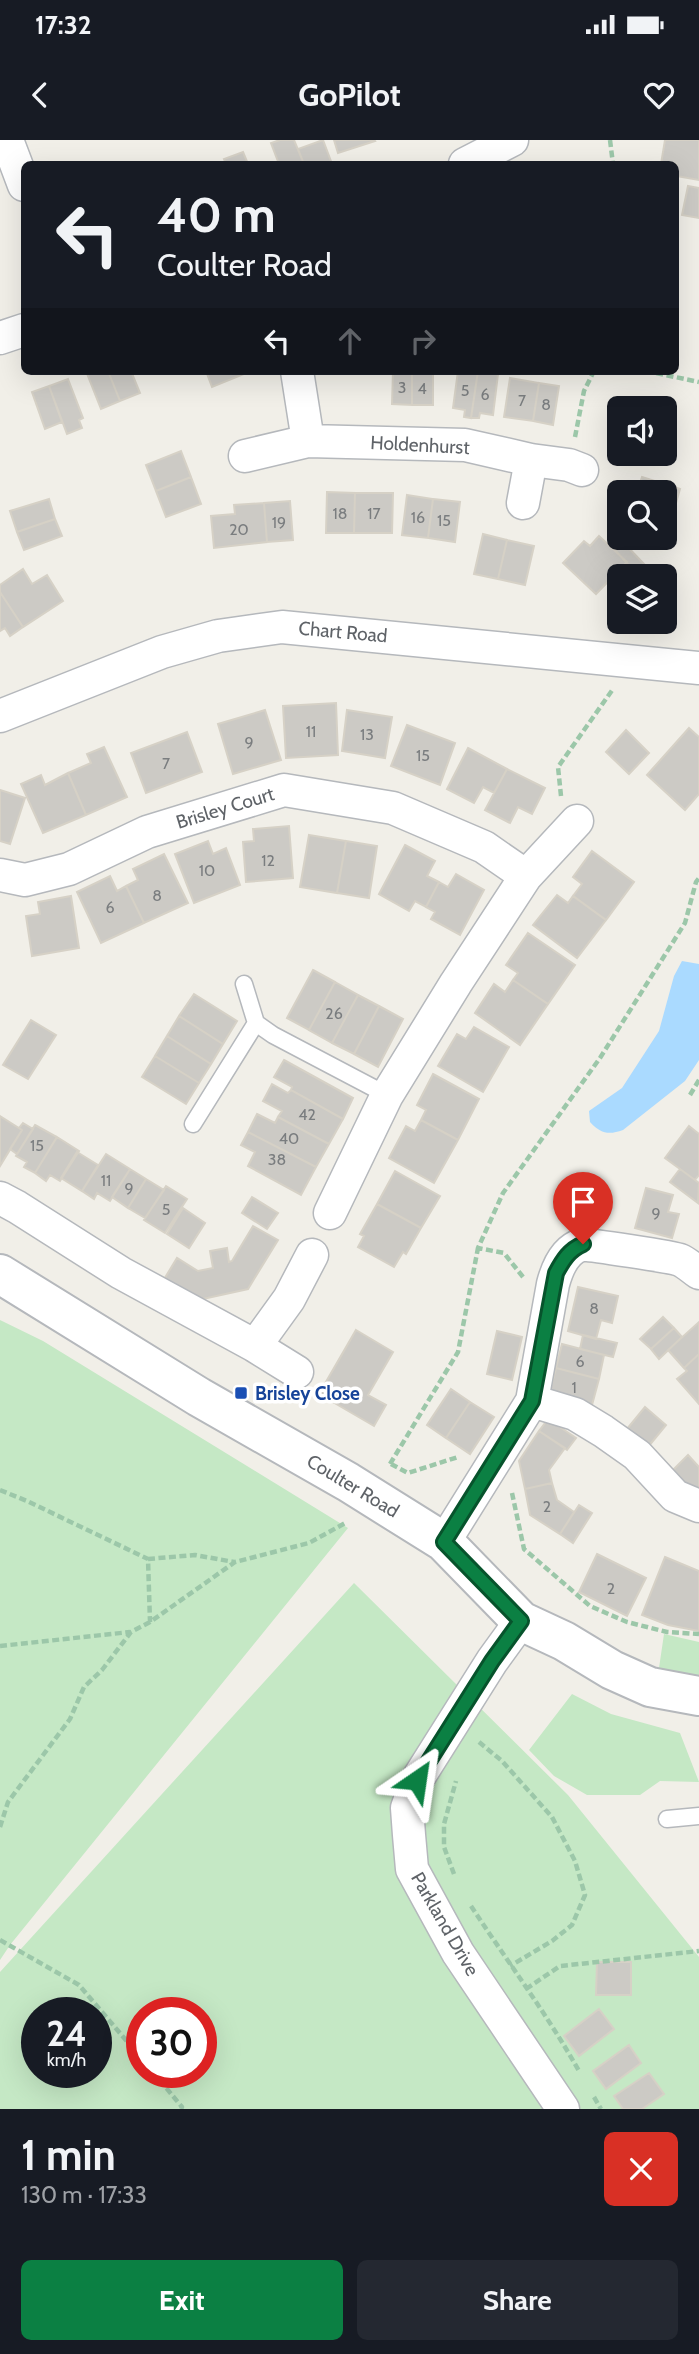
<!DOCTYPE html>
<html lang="en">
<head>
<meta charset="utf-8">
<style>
  body { margin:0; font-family:Cabin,sans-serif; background:#242831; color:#f1f3f6; height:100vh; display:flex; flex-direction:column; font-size:26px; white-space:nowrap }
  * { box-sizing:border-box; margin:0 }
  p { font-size:23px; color:#9ea1a6 }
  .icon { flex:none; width:38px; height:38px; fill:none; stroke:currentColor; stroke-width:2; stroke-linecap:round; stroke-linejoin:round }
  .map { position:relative; height:1969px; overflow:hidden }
  .details { display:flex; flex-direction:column; background:#171b24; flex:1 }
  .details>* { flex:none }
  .top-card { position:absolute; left:21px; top:21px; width:658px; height:214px; border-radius:10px; box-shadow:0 7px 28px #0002; background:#171b24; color:#f1f3f6; overflow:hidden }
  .tools { position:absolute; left:607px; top:256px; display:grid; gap:14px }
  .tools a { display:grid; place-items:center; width:70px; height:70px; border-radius:10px; background:#171b24; box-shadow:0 7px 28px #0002; font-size:35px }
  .speed { position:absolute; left:21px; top:1857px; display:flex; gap:14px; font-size:35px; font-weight:700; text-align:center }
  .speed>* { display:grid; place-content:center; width:91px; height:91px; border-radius:50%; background:#171b24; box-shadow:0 7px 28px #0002; line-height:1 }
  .speed small { font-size:18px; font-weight:400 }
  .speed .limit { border:10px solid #d22; background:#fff; color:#111 }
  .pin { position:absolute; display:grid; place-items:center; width:60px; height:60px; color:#fff; margin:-72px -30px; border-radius:50% 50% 50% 0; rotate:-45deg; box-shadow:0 0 7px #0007 }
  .pin .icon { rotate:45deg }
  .me { position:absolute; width:77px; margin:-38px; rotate:32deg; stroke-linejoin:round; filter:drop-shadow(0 0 5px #0008) }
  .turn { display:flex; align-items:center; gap:24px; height:147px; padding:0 21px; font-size:32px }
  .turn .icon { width:91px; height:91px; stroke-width:2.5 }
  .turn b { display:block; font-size:49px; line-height:60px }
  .lanes { display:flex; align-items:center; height:66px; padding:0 21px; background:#0003; justify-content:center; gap:35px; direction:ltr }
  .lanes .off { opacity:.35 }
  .round { display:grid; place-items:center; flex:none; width:74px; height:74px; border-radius:10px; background:#242831 }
  .headline { display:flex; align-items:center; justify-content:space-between; height:119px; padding:0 21px }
  h1 { font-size:42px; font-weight:700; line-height:52px }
  .button { display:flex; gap:14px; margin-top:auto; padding:14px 21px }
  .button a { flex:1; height:80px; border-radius:10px; background:#0b8043; color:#fff; font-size:28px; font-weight:700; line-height:80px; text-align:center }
  .button a+a { background:#242831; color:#f1f3f6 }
  .status { display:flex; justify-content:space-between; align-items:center; height:49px; padding:0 35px; background:#171b24; direction:ltr }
  .status svg { height:19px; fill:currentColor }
  header { display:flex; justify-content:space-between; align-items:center; height:91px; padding:0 21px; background:#171b24; font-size:32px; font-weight:700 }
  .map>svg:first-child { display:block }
  .green { fill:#c5e8c5; fill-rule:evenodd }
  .water { fill:#aadaff }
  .building { fill:#cccac5; stroke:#d6d1c6; stroke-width:2 }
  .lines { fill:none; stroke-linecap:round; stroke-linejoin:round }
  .service-casing { stroke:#b5b8bc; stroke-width:19 }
  .minor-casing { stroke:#b5b8bc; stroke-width:35 }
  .tertiary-casing { stroke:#b5b8bc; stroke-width:42 }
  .path { stroke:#9cc7a9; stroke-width:4.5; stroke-dasharray:7 3.5; stroke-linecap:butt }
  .service { stroke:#fff; stroke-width:16 }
  .minor { stroke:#fff; stroke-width:32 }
  .tertiary { stroke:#fff; stroke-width:38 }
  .route-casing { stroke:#07532c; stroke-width:18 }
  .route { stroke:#0b8043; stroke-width:12 }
  .transit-dot { fill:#1a4fb4; stroke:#fff; stroke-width:2.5 }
  .labels { text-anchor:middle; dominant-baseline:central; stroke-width:7; stroke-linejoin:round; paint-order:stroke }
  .number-label { font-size:16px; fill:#7a7d7f }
  .street-label { font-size:19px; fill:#5f6368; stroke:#fff }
  .transit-label { font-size:19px; font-weight:bold; fill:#164399; stroke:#fff; text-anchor:start }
</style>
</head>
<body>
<div class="status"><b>17:32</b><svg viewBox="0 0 49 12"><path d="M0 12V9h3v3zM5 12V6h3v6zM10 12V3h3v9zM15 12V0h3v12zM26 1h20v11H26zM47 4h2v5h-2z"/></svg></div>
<header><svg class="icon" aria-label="back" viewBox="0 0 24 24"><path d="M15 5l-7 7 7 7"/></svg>GoPilot<svg class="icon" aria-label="heart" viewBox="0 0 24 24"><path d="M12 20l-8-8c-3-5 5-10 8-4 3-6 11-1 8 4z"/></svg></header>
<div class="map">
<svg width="699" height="1969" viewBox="0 0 699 1969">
  <rect width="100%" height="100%" fill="#f1efe8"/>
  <path class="green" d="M0,1180L43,1201L348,1388L10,1805L0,1820Z
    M354,1443L568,1655L699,1817V1969H0V1832ZM37,1872H96V1932H37ZM142,1872H201V1932H142Z
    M664,1494L699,1502V1538H685L659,1528Z
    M572,1554L611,1574L680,1593L699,1642L660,1641L640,1655H587L554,1636L529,1610Z"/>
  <path class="water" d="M682,821L699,824V920L685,941L623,990C609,995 601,994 590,982L589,971L622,948L659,891L674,836Z"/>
  <path class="building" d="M280,0H294L304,24H279L271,3Z
    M323,0L332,24H304L298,9Z
    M334,0H374L375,1L338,13Z
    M665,0H699V40L676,36V24H661Z
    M243,12L248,24H226L224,19Z
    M688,46L699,48V78L682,75Z
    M86,231H108L120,261L101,269Z
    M108,231H131L140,253L120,261Z
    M206,231H248L249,232L212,247Z
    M393,231H412V265L392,264Z
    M412,231H433V265H412Z
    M458,231H478L471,278L464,277L465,270L453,268Z
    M478,231L498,234L493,275L480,273L479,278H471Z
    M510,238L539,243L533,281L504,277Z
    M68,239L83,278L79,280L82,288L67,294L49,246Z
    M539,243L559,246L553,285L533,281Z
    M49,246L62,282L45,289L32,252Z
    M620,276V292L613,293L609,279Z
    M669,281L675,306L665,309V282Z
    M620,292V313H644L618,319L613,293Z
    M181,311L191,337L156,351L146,325Z
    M191,337L201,364L166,377L156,351Z
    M642,337L680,349L672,377L665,375V352H637Z
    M327,352L355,353L354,393H326Z
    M355,353H393L392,393H354Z
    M407,355L433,359L428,398L402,395Z
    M49,359L55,379L17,392L10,371Z
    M433,359L460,362L455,402L428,398Z
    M290,361L293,400L267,402L264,363Z
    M264,363L267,402L214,408L211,376L235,374L234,365Z
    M665,375L672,377L664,402L650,397H665Z
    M55,379L62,396L24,410L17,392Z
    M483,394L507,400L498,439L474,434Z
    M599,396L627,422L596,454L563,423L584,401L590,406Z
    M507,400L534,406L525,445L498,439Z
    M623,402L644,424L635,432L615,410Z
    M23,429L32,444L47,435L63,461L23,487L0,452V445Z
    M0,452L23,487L10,496L5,488L0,491Z
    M336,563L338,615L286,618L283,566Z
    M265,570L281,620L233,634L218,584Z
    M347,570L392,577L385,618L342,611Z
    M407,585L455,603L440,645L391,626Z
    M689,588L699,597V654L685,670L647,635Z
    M626,590L649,613L629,634L606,612Z
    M187,592L202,632L146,653L131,613Z
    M104,607L127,657L86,675L68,633L91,623L87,614Z
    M468,608L507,629L494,653L483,647L474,663L447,649Z
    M507,629L545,648L532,674L518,667L510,683L485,670Z
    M68,633L86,675L43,693L21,644L41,635L45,645Z
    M0,650L25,658L10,704L0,701Z
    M289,686L293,738L246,742L243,702L254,701L253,689Z
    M309,695L346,701L337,753L300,747Z
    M208,701L213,714L226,708L240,745L194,763L175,714Z
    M346,701L377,706L369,758L337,753Z
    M405,705L435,721L427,736L439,742L426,767L415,761L409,771L379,754Z
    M592,711L634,742L606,780L573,756L582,744L573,737Z
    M164,714L188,763L144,783L126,746L138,740L133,729Z
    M456,734L484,750L460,795L431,779L435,772L426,767L439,742L448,747Z
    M110,736L117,751L126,746L144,783L101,803L77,752Z
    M557,755L568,763L573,756L606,780L577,818L533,785Z
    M71,756L79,808L32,816L26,776L40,774L38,762Z
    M528,793L575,825L548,864L513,840L518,833L506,825Z
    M313,830L335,842L309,890L287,878Z
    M513,840L548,864L520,905L475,873L494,844L505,852Z
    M335,842L358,855L332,903L309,890Z
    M194,854L237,881L223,904L179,876Z
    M358,855L379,866L354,914L332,903Z
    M379,866L403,879L378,927L354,914Z
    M179,876L223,904L211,924L167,896Z
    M31,880L56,895L28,939L3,925Z
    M474,887L509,907L483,952L438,926L457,894L466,899Z
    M167,896L211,924L199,943L155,916Z
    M155,916L199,943L186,964L142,937Z
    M284,920L353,958L343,979L291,950L292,947L274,937Z
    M433,934L479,959L458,1000L421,980L426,970L417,965Z
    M272,944L288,953L291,950L343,979L329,1004L278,977L282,971L263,961Z
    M257,974L275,983L278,977L329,1004L316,1027L248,992Z
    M0,976L22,990L0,1026Z
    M421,980L458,1000L434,1043L389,1018L406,986L415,991Z
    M23,983L33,989L17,1014L10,1009L22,990L19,988Z
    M35,985L57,997L35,1033L24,1027L27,1022L16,1016Z
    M689,986L699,994V1035L695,1040L665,1018Z
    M248,992L316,1027L301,1055L248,1026L255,1012L241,1005Z
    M57,997L79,1011L60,1041L50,1035L46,1041L35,1033Z
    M77,1012L98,1025L82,1051L61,1038Z
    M106,1014L130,1029L110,1061L97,1053L94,1059L82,1051Z
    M130,1029L146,1039L128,1068L112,1057Z
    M680,1029L699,1043L698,1063L670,1042Z
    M395,1031L440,1056L421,1088L377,1064Z
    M146,1039L164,1050L145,1078L128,1068Z
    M166,1046L187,1059L165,1093L144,1080Z
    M646,1048L673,1055L668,1072L679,1074L672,1098L635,1088Z
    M252,1057L278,1073L267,1089L242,1073Z
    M377,1064L421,1088L406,1114L403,1112L394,1127L358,1107L364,1096L360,1094Z
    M183,1068L205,1083L189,1108L167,1094Z
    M253,1086L278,1100L248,1149L194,1161L163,1141L177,1118L198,1131L213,1128L210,1111L227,1108L229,1122L232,1121Z
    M578,1147L618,1156L612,1183L601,1180L596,1199L568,1191Z
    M663,1177L674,1188L651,1209L640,1199Z
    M699,1182V1214L684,1228L668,1210Z
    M674,1188L682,1197L659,1219L651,1209Z
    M356,1190L393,1212L368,1255L386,1265L374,1286L319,1254Z
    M497,1191L522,1197L512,1240L487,1234Z
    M583,1195L617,1203L613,1217L580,1209Z
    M562,1204L604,1215L599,1239L556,1228Z
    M699,1214V1264L677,1239L687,1231L684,1228Z
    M556,1228L599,1239L592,1265L549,1255Z
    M451,1249L470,1262L446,1298L427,1285Z
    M470,1262L494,1277L470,1314L446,1298Z
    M645,1267L666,1285L648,1307L627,1289Z
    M548,1279L576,1298L567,1310L539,1291Z
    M539,1291L565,1308L549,1330L552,1343L525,1349L519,1321Z
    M688,1315L699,1327V1359L671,1332Z
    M552,1343L557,1360L574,1372L560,1394L530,1375L525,1349Z
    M579,1365L592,1373L573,1403L560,1394Z
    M597,1414L646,1438L627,1476L579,1452Z
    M665,1417L699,1431V1491L668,1485L642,1475Z
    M597,1822H631V1855H596Z
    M599,1869L614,1889L579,1916L564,1896Z
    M629,1905L641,1923L606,1949L593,1931Z
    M649,1933L664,1954L642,1969H623L614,1956Z"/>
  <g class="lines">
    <defs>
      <path id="service" d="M244,844L256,883L273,895L387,955
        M193,984L256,883
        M667,1679L699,1676"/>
      <path id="minor" d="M7,0L24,45
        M465,24L512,0
        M0,198L24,190
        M297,231L308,301
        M245,316L308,301L465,305L531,320L569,325L582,330
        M523,363L531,320
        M0,576L162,512L218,496L282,487L699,528
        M0,735L25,740L69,729L147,692L284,650L393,668L484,707L526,736
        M0,1058L17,1067L121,1133L255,1206L289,1159L312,1115
        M330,1073L387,955L456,843L526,736L577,681
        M255,1206L297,1232
        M532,1261L575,1274L603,1291L637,1315L675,1356L699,1366
        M444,1402L532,1261L553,1144C557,1129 565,1110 581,1105C587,1104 673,1117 680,1120C687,1123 693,1129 699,1133
        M521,1481L492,1521L417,1640L407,1668L409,1695L412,1729L458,1813L563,1969"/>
      <path id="tertiary" d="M0,1134L199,1257L348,1342L444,1402L521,1481L564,1501L612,1530L650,1547L699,1556"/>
    </defs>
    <use href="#service" class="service-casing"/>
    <use href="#minor" class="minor-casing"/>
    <use href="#tertiary" class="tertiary-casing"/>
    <path class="path" d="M610,0L613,24
      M646,231L699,242
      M575,297L584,251L594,231
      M561,656L558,627L613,549
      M690,955L699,940
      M523,1137L504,1113L478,1108L503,1053L600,918L685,783L696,742L699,738
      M390,1324L458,1212L478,1108
      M391,1324L408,1333L458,1317
      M0,1350L27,1361L148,1419L150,1482
      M512,1353L524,1409L590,1466L627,1482L667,1492L699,1494
      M148,1419L195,1415L234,1422
      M0,1506L130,1492
      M479,1602L502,1621L552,1677L575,1721L585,1755L572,1785L552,1801L510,1826
      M0,1687L8,1662L70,1579L84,1547L102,1530L131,1492L150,1482L235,1422L309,1403L347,1382
      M454,1734L444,1707V1684L456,1641
      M471,1766C507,1821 547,1874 579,1931
      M0,1800L79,1845L142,1919
      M526,1849L560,1826L699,1811
      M153,1932L182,1967L181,1969
      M594,1957L601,1969"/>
    <use href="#service" class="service"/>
    <use href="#minor" class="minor"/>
    <use href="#tertiary" class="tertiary"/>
  </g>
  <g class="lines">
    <defs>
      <path id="route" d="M417,1640L492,1521L521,1481L444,1402L532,1261L556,1133C563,1120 569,1110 583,1104"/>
    </defs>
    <use href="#route" class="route-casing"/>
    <use href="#route" class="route"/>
  </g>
  <rect class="transit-dot" x="234" y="1246" width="14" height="14" rx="3.5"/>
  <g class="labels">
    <g class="number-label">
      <text x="402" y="247">3</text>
      <text x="422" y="248">4</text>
      <text x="465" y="250">5</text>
      <text x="485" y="254">6</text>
      <text x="522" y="260">7</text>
      <text x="546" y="264">8</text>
      <text x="340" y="373">18</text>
      <text x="374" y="373">17</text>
      <text x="418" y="377">16</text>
      <text x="444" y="380">15</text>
      <text x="279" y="382">19</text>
      <text x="239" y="389">20</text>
      <text x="311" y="591">11</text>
      <text x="367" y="594">13</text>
      <text x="249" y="602">9</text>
      <text x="423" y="615">15</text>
      <text x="166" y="623">7</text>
      <text x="268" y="720">12</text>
      <text x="207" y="730">10</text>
      <text x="157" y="755">8</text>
      <text x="110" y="767">6</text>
      <text x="334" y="873">26</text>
      <text x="307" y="974">42</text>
      <text x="289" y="998">40</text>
      <text x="37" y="1005">15</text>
      <text x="277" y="1019">38</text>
      <text x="106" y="1040">11</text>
      <text x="129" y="1048">9</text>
      <text x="166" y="1069">5</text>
      <text x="656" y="1073">9</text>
      <text x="594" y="1168">8</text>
      <text x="580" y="1221">6</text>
      <text x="574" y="1247">1</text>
      <text x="547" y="1366">2</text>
      <text x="611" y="1448">2</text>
    </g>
    <g class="street-label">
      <text transform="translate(420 305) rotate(3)">Holdenhurst</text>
      <text transform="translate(343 492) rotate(5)">Chart Road</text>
      <text transform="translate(225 668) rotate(-17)">Brisley Court</text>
      <text transform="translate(353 1346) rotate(31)">Coulter Road</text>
      <text transform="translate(445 1784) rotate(60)">Parkland Drive</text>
    </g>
    <g class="transit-label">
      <text x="255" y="1253">Brisley Close</text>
    </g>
  </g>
</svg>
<div class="tools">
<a><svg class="icon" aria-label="sound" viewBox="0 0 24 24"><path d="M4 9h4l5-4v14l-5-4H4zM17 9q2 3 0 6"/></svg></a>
<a><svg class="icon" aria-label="search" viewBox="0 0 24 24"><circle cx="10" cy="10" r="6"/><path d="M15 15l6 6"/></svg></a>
<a><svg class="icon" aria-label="layers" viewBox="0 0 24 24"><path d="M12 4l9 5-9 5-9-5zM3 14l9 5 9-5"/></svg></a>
</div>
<div class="speed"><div>24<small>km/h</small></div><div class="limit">30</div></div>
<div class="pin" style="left:583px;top:1104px;background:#d93025"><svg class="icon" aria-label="arrive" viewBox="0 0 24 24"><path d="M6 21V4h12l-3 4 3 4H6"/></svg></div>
<svg class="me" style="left:417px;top:1640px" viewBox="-20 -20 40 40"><path d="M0-17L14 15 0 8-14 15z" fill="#0b8043" stroke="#fff" stroke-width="4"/></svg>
<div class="top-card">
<div class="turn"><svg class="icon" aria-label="left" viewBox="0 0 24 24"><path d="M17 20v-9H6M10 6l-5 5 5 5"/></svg><div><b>40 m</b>Coulter Road</div></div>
<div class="lanes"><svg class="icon" aria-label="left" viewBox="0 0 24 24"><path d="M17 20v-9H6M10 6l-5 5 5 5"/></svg><svg class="icon off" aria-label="ahead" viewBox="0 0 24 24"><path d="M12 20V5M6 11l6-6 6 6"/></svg><svg class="icon off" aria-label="right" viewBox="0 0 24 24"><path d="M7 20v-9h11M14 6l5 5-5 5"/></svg></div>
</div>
</div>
<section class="details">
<div class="headline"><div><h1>1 min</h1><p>130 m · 17:33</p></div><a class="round" style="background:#d93025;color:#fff"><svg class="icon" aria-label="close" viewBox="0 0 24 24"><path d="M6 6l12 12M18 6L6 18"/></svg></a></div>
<div class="button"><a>Exit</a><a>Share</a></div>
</section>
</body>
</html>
